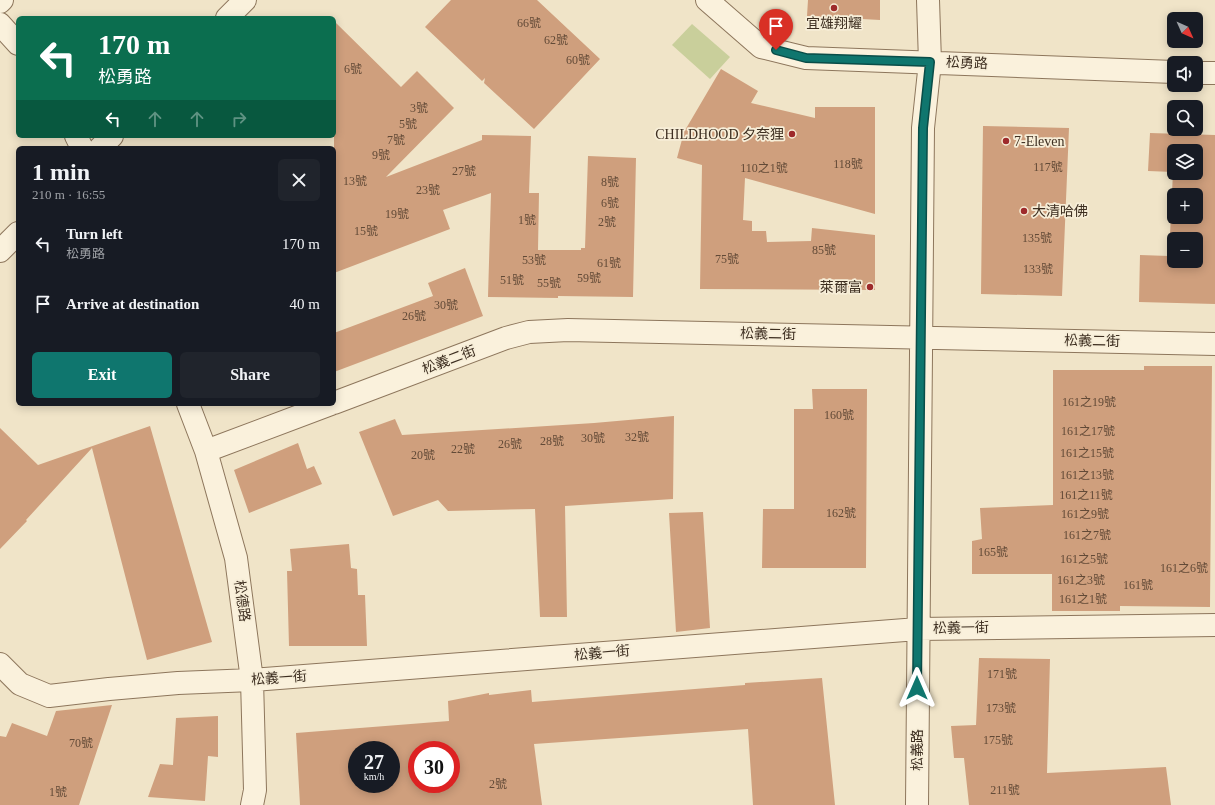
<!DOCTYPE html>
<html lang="en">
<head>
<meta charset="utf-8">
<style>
  body { margin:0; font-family:"Times New Roman","Noto Sans TC",serif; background:#20242c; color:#f1f3f6; height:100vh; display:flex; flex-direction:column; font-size:15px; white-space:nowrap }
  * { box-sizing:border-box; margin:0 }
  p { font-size:13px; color:#9ea1a6 }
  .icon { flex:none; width:22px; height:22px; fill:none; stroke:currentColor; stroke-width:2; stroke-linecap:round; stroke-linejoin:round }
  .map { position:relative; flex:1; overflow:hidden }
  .side { position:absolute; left:16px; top:146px; width:320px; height:260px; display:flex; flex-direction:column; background:#171b24; border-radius:6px; box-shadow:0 2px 10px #0003 }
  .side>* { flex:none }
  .top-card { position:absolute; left:16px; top:16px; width:320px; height:122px; border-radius:6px; box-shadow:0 2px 10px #0003; background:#0b6e4f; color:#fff; overflow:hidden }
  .needle { width:26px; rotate:135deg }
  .tools { position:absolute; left:1167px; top:12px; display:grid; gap:8px }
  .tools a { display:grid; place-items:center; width:36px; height:36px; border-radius:6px; background:#171b24; box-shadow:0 2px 10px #0003; font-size:20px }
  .speed { position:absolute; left:348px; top:741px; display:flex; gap:8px; font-size:20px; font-weight:700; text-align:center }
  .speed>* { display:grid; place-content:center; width:52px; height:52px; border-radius:50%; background:#171b24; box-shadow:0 2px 10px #0003; line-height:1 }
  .speed small { font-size:10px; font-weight:400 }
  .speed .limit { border:6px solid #d22; background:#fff; color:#111 }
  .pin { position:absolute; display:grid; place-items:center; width:34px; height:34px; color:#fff; margin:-41px -17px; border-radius:50% 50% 50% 0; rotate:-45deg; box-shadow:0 0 4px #0007 }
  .pin .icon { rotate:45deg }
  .me { position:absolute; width:44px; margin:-22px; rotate:0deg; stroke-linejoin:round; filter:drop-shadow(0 0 3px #0008) }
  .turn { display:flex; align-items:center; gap:14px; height:84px; padding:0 16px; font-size:18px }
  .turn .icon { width:52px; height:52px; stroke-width:2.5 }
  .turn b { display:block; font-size:28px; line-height:34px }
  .lanes { display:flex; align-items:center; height:38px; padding:0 16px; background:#0003; justify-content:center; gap:20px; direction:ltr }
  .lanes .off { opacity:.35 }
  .round { display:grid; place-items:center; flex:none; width:42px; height:42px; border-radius:6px; background:#20242c }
  .headline { display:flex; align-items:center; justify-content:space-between; height:68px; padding:0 16px }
  h1 { font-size:24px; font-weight:800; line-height:30px }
  .button { display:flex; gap:8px; margin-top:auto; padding:8px 16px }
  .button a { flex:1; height:46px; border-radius:6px; background:#0f766e; color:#fff; font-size:16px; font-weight:800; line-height:46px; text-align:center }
  .button a+a { background:#20242c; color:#f1f3f6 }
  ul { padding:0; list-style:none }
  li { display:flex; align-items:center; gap:12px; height:60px; padding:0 16px }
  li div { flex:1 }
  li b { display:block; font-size:15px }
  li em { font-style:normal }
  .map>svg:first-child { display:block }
  .green { fill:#c9cf9b }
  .building { fill:#cf9f7d; fill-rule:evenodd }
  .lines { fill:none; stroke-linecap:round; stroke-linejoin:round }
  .minor-casing { stroke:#8d765c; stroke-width:24 }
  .minor { stroke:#faf1dc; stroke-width:22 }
  .route-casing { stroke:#0a4d48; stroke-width:10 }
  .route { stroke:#0f766e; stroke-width:7 }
  .poi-dot { fill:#9e2a2b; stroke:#f7eed8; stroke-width:1.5 }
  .labels { text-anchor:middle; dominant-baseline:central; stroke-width:3.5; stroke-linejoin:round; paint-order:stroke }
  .number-label { font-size:12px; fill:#624a37 }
  .poi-label { font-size:14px; fill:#3d2e20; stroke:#f7eed8; text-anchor:end }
  .street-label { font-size:14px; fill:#3d2e20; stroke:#f7eed8 }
</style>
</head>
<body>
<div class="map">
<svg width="1215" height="805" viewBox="0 0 1215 805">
  <rect width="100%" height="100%" fill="#f0e4c8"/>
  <path class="green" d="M692,24L730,57L710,79L672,45Z"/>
  <path class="building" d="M451,0H537L600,59L534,129L484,83L485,78L482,81L425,27Z
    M808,0H880V20L807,16Z
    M334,21L401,87L417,71L454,108L386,177L482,140V135L531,136L529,193H539L538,250H581V248H585L588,156L636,158L633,297L558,296V298L488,297L491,193L443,210L450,229L334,273Z
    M721,69L758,91L751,103L815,118V107H875V214L745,178L743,220L752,221V231H766L767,242L811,241L812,228L875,235V290L700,289L702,165L677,158L684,132Z
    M983,126L1069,128L1062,296L981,294Z
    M1150,133L1215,135V304L1139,302L1140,255L1169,256L1173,172L1148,171ZM1174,151H1196V173H1174ZM1174,195H1196V217H1174ZM1174,239H1196V261H1174Z
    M465,268L483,316L334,372V333L433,296L428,283Z
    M1144,366H1212L1210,607L1120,606V611H1052V574H972V541L982,539L980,508L1053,505V370H1144Z
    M812,389H867L866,568H762L763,509H794V409H813Z
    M674,416L673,499L565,506L567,617H540L535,509L448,511L438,500L393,516L359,432L395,419L402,435L594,423Z
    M150,426L212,642L147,660L92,448L26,520L27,521L0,549V428L38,465Z
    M298,443L307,469L314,466L322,484L249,513L234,470Z
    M703,512L710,628L676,632L669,513Z
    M349,544L351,568L357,569L358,595H365L367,646H289L287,571H292L290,549Z
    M979,658L1050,659L1047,773L1166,767L1171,805H969L964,758H954L951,726L976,725Z
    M822,678L835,805H753L748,729L534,744L542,805H300L296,733L449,721L448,701L489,693V695L531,690L532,702L745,685V683ZM357,750H391V784H357ZM417,750H451V784H417Z
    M112,705L79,805H0V736L6,737L12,723L47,736L56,711Z
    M218,716V757L208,756L205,801L148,797L160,764L173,765L176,718Z"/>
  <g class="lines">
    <defs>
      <path id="minor" d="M707,0L761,47L806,58L1174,72
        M0,2L2,0
        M227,18L245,0
        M0,24L18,44
        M1196,73H1215
        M76,136L82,148
        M100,148L112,136
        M0,251L18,233
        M334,403L506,338L529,332L568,330L1215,344
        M188,404L206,451L236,558L252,680L255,790L252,805
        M206,451L331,404
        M0,664L20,684L49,696L109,689L178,683L252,680L918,629L1215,625
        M917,805L923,128L930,62L928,0"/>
    </defs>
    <use href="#minor" class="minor-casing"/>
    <use href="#minor" class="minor"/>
  </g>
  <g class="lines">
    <defs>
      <path id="route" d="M776,50L806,58L930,62L923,128L917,688"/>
    </defs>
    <use href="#route" class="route-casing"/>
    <use href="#route" class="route"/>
  </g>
  <g class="poi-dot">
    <circle cx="834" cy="8" r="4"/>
    <circle cx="792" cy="134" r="4"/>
    <circle cx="1006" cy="141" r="4"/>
    <circle cx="1024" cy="211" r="4"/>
    <circle cx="870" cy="287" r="4"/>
  </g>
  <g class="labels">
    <g class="number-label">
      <text x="529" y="23">66號</text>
      <text x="556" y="40">62號</text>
      <text x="578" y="60">60號</text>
      <text x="353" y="69">6號</text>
      <text x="419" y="108">3號</text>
      <text x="408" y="124">5號</text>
      <text x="396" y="140">7號</text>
      <text x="381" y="155">9號</text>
      <text x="848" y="164">118號</text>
      <text x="1048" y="167">117號</text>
      <text x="764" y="168">110之1號</text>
      <text x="464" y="171">27號</text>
      <text x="355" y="181">13號</text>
      <text x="610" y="182">8號</text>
      <text x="428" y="190">23號</text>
      <text x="610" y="203">6號</text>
      <text x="397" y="214">19號</text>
      <text x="527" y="220">1號</text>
      <text x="607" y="222">2號</text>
      <text x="366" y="231">15號</text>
      <text x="1037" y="238">135號</text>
      <text x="824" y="250">85號</text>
      <text x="727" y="259">75號</text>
      <text x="534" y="260">53號</text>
      <text x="609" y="263">61號</text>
      <text x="1038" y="269">133號</text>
      <text x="589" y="278">59號</text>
      <text x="512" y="280">51號</text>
      <text x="549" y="283">55號</text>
      <text x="446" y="305">30號</text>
      <text x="414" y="316">26號</text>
      <text x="1089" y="402">161之19號</text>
      <text x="839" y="415">160號</text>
      <text x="1088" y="431">161之17號</text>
      <text x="637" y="437">32號</text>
      <text x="593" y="438">30號</text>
      <text x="552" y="441">28號</text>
      <text x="510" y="444">26號</text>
      <text x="463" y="449">22號</text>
      <text x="1087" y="453">161之15號</text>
      <text x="423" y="455">20號</text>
      <text x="1087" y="475">161之13號</text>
      <text x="1086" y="495">161之11號</text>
      <text x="841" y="513">162號</text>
      <text x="1085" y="514">161之9號</text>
      <text x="1087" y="535">161之7號</text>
      <text x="993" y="552">165號</text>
      <text x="1084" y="559">161之5號</text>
      <text x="1184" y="568">161之6號</text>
      <text x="1081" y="580">161之3號</text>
      <text x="1138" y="585">161號</text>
      <text x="1083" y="599">161之1號</text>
      <text x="1002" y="674">171號</text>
      <text x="1001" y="708">173號</text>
      <text x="998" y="740">175號</text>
      <text x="81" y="743">70號</text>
      <text x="498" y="784">2號</text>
      <text x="1005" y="790">211號</text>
      <text x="58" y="792">1號</text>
    </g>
    <g class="poi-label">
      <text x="834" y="23" text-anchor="middle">宜雄翔耀</text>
      <text x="784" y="134">CHILDHOOD 夕奈狸</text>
      <text x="1014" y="141" text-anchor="start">7-Eleven</text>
      <text x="1032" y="211" text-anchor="start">大清哈佛</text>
      <text x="862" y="287">萊爾富</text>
    </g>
    <g class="street-label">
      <text transform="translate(967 63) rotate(2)">松勇路</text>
      <text transform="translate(768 334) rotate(1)">松義二街</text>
      <text transform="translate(1092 341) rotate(1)">松義二街</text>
      <text transform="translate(449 360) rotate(-21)">松義二街</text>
      <text transform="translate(242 601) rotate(82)">松德路</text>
      <text transform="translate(961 628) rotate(-1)">松義一街</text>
      <text transform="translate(602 653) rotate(-5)">松義一街</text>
      <text transform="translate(279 678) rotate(-4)">松義一街</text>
      <text transform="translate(917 750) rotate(-90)">松義路</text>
    </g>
  </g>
</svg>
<div class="tools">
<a><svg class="needle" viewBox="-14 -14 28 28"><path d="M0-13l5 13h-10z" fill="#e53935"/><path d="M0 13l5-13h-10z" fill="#9ea1a6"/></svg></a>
<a><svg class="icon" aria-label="sound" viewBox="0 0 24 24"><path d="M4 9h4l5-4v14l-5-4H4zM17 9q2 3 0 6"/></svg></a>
<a><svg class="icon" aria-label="search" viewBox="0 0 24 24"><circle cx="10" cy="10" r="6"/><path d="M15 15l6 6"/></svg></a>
<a><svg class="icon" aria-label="layers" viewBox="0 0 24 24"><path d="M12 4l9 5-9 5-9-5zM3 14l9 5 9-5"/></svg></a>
<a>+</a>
<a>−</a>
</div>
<div class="speed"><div>27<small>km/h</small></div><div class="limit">30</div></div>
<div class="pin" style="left:776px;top:50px;background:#d93025"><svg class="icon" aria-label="arrive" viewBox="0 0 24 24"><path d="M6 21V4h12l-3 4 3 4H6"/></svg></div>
<svg class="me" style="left:917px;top:688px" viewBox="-20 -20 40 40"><path d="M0-17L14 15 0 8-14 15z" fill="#0f766e" stroke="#fff" stroke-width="4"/></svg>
<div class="top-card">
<div class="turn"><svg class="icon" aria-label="left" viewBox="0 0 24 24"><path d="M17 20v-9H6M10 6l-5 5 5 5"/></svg><div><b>170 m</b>松勇路</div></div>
<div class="lanes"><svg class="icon" aria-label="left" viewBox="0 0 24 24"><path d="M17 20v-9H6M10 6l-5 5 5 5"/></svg><svg class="icon off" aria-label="ahead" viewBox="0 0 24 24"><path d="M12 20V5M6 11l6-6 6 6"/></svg><svg class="icon off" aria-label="ahead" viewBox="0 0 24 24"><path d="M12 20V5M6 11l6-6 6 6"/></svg><svg class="icon off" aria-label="right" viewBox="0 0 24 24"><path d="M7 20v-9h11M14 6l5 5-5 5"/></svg></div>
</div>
<section class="side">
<div class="headline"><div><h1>1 min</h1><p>210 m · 16:55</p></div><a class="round"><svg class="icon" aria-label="close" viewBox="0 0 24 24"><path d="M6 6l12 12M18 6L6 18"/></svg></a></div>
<ul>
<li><svg class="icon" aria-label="left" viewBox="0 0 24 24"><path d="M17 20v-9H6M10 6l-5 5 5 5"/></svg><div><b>Turn left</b><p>松勇路</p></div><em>170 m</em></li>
<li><svg class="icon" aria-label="arrive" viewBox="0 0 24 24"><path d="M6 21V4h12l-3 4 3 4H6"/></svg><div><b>Arrive at destination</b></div><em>40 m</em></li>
</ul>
<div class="button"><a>Exit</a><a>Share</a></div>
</section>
</div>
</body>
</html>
